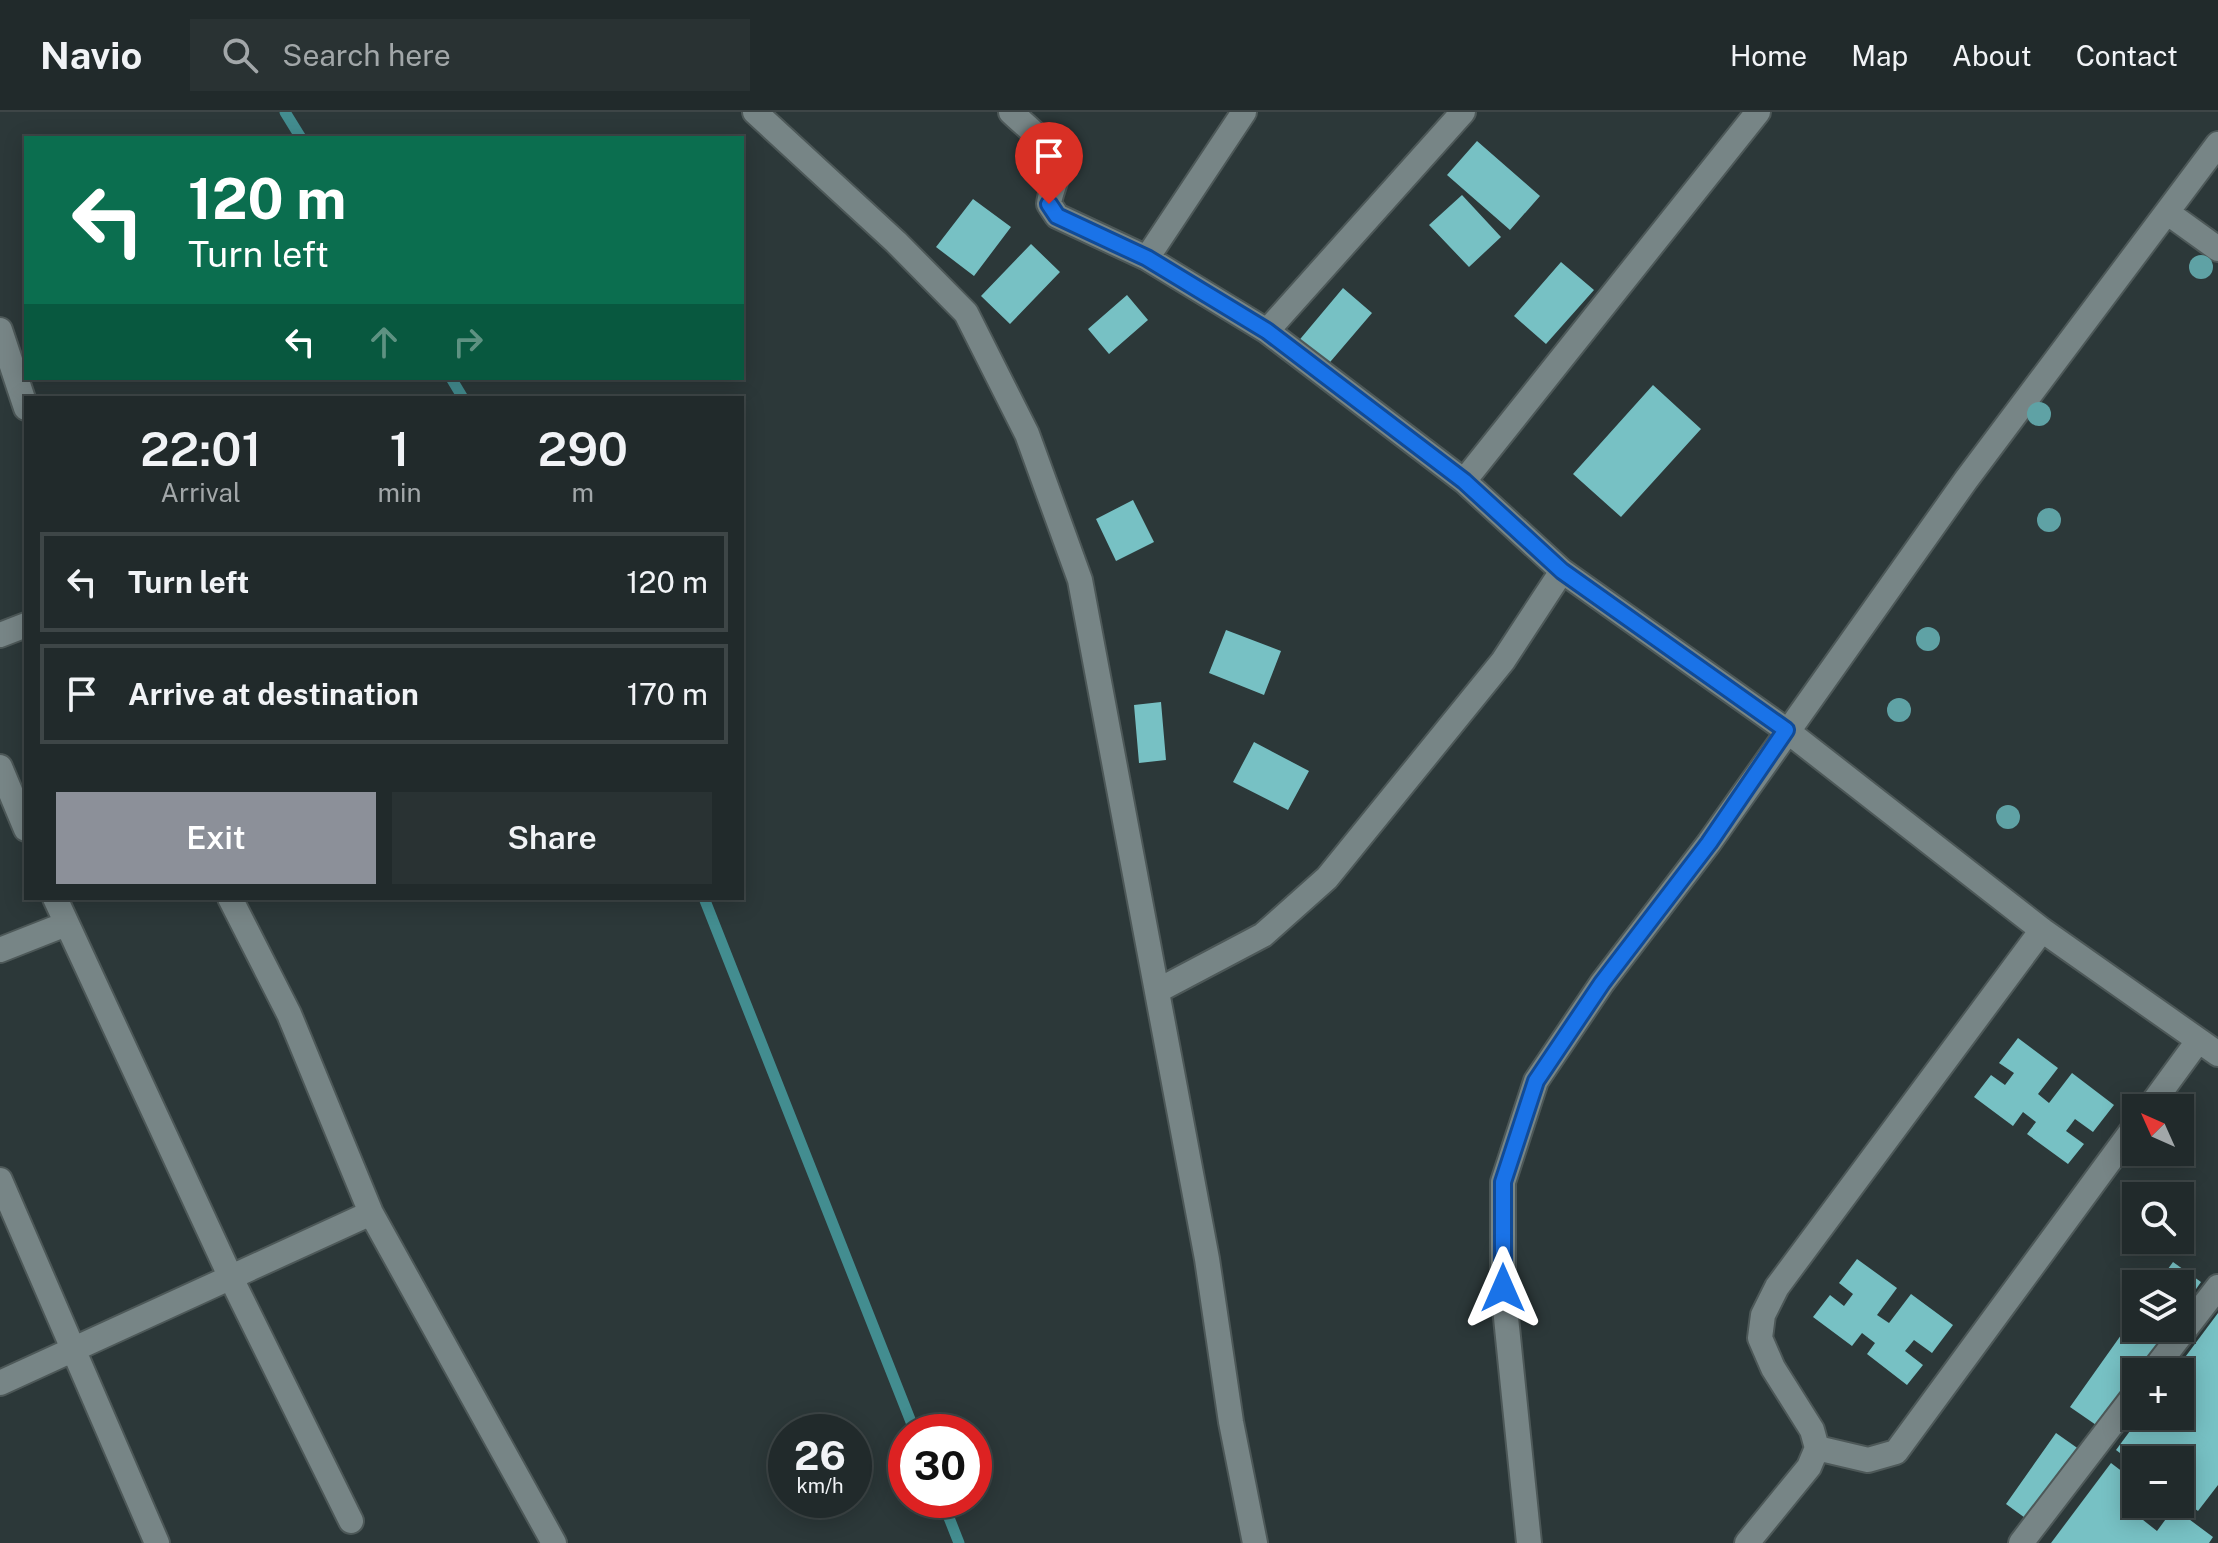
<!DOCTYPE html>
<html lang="en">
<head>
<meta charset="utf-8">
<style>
  body { margin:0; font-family:"Public Sans",sans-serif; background:#293233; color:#f1f3f6; height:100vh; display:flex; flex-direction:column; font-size:30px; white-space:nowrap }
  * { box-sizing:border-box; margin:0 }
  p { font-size:26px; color:#a2a7a9 }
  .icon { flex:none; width:44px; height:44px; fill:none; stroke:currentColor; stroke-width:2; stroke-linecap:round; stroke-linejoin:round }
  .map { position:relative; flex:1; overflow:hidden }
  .drawer { position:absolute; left:24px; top:284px; width:720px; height:504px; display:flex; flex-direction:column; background:#212a2b; border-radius:0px; box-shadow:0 4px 20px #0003,0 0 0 2px #3e4647 }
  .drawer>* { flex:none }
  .guide { position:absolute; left:24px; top:24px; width:720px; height:244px; border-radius:0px; box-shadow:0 4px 20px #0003,0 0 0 2px #3e4647; background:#0b6e4f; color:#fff; overflow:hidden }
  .needle { width:52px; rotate:315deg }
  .controls { position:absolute; left:2122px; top:982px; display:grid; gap:16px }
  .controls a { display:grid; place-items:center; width:72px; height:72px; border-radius:0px; background:#212a2b; box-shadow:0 4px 20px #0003,0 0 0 2px #3e4647; font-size:40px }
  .speed { position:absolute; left:768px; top:1302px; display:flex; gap:16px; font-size:40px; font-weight:700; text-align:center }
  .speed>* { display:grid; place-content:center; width:104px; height:104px; border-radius:50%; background:#212a2b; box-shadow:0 4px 20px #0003,0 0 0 2px #3e4647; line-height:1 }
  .speed small { font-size:20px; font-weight:400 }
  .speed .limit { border:12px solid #d22; background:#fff; color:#111 }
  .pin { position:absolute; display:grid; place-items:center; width:68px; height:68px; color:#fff; margin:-82px -34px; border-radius:50% 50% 50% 0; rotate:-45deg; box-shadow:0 0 8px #0007 }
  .pin .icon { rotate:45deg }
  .me { position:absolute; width:88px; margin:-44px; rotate:0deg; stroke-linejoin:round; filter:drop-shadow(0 0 6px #0008) }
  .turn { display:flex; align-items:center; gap:28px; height:168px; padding:0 32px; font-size:36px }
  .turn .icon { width:104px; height:104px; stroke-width:2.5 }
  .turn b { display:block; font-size:56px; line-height:68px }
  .lanes { display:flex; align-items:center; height:76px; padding:0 32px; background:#0003; justify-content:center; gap:40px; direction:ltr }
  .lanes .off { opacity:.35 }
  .eta { display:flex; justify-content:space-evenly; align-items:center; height:136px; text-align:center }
  .eta b { font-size:48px; font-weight:600; line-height:56px }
  .button { display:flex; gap:16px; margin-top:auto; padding:16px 32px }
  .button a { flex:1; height:92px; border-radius:0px; background:#8c9099; color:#fff; font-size:32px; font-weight:600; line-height:92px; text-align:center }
  .button a+a { background:#293233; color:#f1f3f6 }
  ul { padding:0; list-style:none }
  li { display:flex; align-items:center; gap:24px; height:100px; margin:0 16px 12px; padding:0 16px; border:4px solid #3e4647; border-radius:0px }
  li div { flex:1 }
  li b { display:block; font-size:30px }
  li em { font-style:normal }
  header { display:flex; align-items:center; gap:48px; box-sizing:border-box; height:112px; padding:0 40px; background:#212a2b; border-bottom:2px solid #3e4647 }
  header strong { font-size:38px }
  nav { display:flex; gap:44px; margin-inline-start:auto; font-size:28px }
  .search { width:560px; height:72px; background:#293233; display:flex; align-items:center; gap:20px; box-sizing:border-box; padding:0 28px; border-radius:0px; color:#a2a7a9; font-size:30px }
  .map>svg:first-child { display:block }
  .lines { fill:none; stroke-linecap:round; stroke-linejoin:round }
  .stream { stroke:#438d90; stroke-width:11 }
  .building { fill:#77c1c4 }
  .minor-casing { stroke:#4d5858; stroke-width:28 }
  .minor { stroke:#778586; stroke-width:24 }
  .tree { fill:#5fa2a5 }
  .route-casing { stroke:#114b97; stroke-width:20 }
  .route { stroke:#1a73e8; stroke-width:14 }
</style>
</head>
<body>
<header>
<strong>Navio</strong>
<div class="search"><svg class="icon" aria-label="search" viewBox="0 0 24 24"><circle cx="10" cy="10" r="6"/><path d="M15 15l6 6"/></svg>Search here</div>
<nav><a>Home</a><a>Map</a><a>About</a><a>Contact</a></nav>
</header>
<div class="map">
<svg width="2218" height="1431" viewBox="0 0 2218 1431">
  <rect width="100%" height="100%" fill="#2c3839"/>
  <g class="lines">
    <path class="stream" d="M285,0L301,26
      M451,266L463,286
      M704,786L915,1320
      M942,1388L959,1431"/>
  </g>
  <path class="building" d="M1477,29L1540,84L1510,118L1447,63Z
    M1462,83L1501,125L1469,155L1429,113Z
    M973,87L1011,115L974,164L936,135Z
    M1031,132L1060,160L1010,212L981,184Z
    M1561,150L1594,178L1546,232L1514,204Z
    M1343,176L1372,201L1325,256L1296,232Z
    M1127,183L1148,208L1109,242L1088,217Z
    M1653,273L1701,317L1621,405L1573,362Z
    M1133,388L1154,430L1116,449L1096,407Z
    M1226,518L1281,539L1264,583L1209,561Z
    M1161,590L1166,648L1139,651L1134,593Z
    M1254,630L1309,659L1288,698L1233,670Z
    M2018,926L2058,956L2038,982L2049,991L2072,961L2114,993L2093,1020L2075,1007L2066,1019L2084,1032L2068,1052L2027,1022L2036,1010L2023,1000L2013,1014L1974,985L1991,963L2005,973L2014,961L1999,951Z
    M1857,1147L1897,1176L1877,1203L1889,1211L1911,1182L1953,1213L1932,1241L1914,1228L1905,1239L1923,1253L1907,1273L1867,1242L1875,1231L1862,1221L1852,1234L1813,1205L1830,1183L1844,1194L1853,1182L1839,1171Z
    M2173,1150L2201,1170L2180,1200V1172H2157Z
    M2218,1201V1373L2198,1399L2180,1386V1348H2136V1353L2116,1338L2141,1304H2180V1260H2174Z
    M2136,1202V1216H2169L2099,1315L2070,1295Z
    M2056,1321L2083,1340L2032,1411L2006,1392Z
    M2111,1351L2136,1370V1392H2147L2138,1404L2157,1419L2174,1396L2213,1425L2209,1431H2051Z"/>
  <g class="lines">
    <defs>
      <path id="minor" d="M755,0L896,130L966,201L1027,322L1080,468L1207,1147L1231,1310L1255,1431
        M1011,0C1026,15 1059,37 1057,60C1056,71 1050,81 1049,92L1057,104L1147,146
        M1244,0L1147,146L1267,219L1464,369L1562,459L1786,618L2042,818L2218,942
        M2168,101L2218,137
        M0,218L26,296
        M1267,219L1463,0
        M1464,369L1758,0
        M0,523L26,513
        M0,655L26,717
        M55,786L231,1166L351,1409
        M230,786L289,902L371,1101L554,1431
        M0,838L66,812
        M1157,879L1263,823L1327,766L1503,549L1562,459
        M2149,996L2198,929
        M0,1068L157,1431
        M2152,1260L2218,1175
        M0,1271L371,1101
        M1817,1336L1868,1348L1896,1340L2136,1013
        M1529,1431L1503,1176V1070L1536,969L1602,871L1709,731L1966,368L2218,32
        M1747,1431L1809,1355L1817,1336L1812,1318L1773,1256L1760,1226L1763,1203L1777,1175L2042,818
        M2021,1431L2136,1281"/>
    </defs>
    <use href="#minor" class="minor-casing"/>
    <use href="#minor" class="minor"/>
  </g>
  <g class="tree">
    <circle cx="2201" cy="155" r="12"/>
    <circle cx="2039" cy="302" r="12"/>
    <circle cx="2049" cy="408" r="12"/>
    <circle cx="1928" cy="527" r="12"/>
    <circle cx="1899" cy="598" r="12"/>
    <circle cx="2008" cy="705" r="12"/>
  </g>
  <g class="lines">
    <defs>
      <path id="route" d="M1049,92L1057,104L1147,146L1267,219L1464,369L1562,459L1786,618L1709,731L1602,871L1536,969L1503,1070V1176"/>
    </defs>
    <use href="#route" class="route-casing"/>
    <use href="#route" class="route"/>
  </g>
</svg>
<div class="controls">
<a><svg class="needle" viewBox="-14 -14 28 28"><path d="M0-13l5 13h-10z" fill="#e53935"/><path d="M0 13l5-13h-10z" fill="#a2a7a9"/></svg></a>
<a><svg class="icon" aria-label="search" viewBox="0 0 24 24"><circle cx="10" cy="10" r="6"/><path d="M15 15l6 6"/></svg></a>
<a><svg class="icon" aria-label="layers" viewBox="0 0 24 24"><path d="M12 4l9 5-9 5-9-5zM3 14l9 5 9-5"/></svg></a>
<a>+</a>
<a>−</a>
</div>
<div class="speed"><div>26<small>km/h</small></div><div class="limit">30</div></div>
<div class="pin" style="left:1049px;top:92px;background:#d93025"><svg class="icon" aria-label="arrive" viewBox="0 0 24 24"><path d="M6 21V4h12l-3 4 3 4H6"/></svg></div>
<svg class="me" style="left:1503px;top:1176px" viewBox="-20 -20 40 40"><path d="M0-17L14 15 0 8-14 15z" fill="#1a73e8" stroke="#fff" stroke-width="4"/></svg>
<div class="guide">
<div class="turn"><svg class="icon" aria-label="left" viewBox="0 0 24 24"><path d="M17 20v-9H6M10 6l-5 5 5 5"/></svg><div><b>120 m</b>Turn left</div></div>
<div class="lanes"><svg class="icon" aria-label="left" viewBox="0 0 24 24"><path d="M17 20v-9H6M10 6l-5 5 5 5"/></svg><svg class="icon off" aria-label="ahead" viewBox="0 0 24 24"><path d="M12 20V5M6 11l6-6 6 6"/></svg><svg class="icon off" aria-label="right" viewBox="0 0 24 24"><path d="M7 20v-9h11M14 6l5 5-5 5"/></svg></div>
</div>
<section class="drawer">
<div class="eta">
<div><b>22:01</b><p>Arrival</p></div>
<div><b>1</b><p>min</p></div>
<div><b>290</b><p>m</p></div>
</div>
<ul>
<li><svg class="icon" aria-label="left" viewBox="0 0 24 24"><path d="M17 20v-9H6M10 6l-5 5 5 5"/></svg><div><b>Turn left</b></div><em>120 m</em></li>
<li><svg class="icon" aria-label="arrive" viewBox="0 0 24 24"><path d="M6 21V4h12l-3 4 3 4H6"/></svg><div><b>Arrive at destination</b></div><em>170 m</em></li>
</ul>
<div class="button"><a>Exit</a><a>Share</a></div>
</section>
</div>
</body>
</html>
